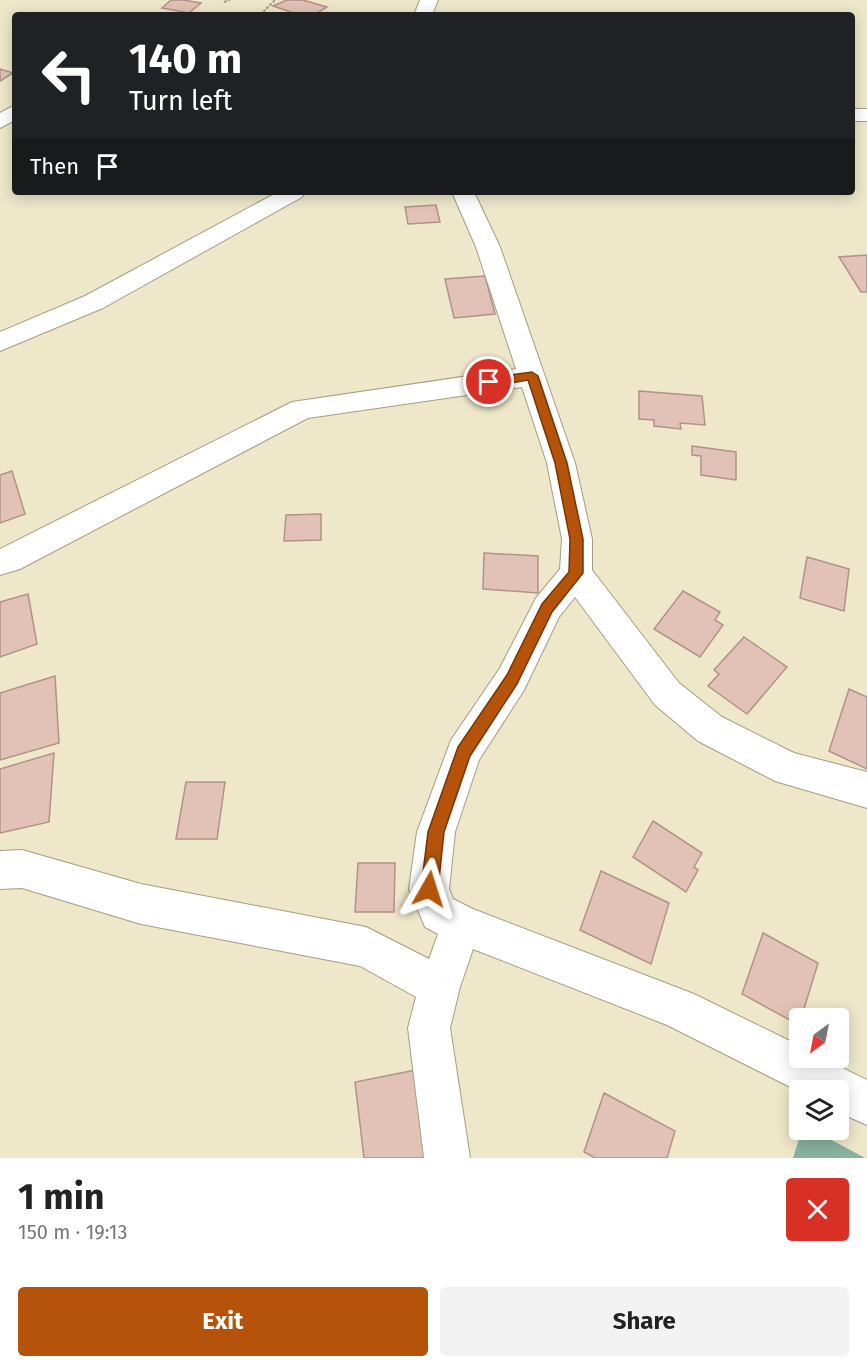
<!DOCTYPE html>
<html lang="en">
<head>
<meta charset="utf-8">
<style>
  body { margin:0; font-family:"Fira Sans",sans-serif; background:#f2f2f2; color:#222; height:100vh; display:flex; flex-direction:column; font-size:22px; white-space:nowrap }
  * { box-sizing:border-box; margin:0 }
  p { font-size:20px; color:#767676 }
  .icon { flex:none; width:33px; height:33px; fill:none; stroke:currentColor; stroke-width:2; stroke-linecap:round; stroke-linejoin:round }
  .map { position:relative; height:1158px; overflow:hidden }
  .details { display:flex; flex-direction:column; background:#fff; flex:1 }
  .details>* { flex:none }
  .banner { position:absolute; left:12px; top:12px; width:843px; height:183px; border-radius:6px; box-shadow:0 3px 15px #0003; background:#202124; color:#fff; overflow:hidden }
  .needle { width:39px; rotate:212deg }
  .fabs { position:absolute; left:789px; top:1008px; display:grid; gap:12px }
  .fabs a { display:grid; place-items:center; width:60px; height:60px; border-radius:6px; background:#fff; box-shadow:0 3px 15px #0003; font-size:30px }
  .pin { position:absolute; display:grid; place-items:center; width:51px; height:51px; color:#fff; margin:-26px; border:3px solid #fff; border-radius:50%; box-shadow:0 2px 6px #0007 }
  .me { position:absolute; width:66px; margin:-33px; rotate:6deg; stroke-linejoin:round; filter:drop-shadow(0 0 4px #0008) }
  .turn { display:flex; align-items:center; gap:21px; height:126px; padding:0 18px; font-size:27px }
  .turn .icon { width:78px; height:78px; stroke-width:2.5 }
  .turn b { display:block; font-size:42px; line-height:51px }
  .then { display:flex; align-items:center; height:57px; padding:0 18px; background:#0003; gap:12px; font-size:22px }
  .round { display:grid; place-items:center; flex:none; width:63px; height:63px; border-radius:6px; background:#f2f2f2 }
  .headline { display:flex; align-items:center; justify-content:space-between; height:102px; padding:0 18px }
  h1 { font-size:36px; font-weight:700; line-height:45px }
  .action { display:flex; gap:12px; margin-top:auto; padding:12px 18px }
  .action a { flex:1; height:69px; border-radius:6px; background:#b45309; color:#fff; font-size:24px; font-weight:700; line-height:69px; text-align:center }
  .action a+a { background:#f2f2f2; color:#222 }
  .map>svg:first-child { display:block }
  .forest { fill:#87b39f }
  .building { fill:#e2c2b7; stroke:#b09288; stroke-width:1.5 }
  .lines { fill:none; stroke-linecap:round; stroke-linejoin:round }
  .minor-casing { stroke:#a49d82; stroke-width:2 }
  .path { stroke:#a59f89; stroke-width:2; stroke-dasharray:3 1.5; stroke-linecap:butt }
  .minor { fill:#fff; fill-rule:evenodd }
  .route { fill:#b45309; stroke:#753606; stroke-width:1.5 }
</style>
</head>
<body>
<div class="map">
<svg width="867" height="1158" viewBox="0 0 867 1158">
  <rect width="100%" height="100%" fill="#eee7ca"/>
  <path class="forest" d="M802,1130H813L865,1158H793Z"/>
  <path class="building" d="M171,0H183L201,3L189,13L162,8Z
    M287,0H303L327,7L314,15H299L273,6Z
    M0,69L13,73L0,81Z
    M436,205L440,222L408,224L405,207Z
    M867,255V292H861L839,257Z
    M485,276L495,314L454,318L445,279Z
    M639,391L702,396L705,425L680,423L681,429L654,426V420L639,419Z
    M692,446L736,452V480L701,475V456L692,455Z
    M12,471L25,514L0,523V475Z
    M321,514V540L284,541L286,515Z
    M484,553L538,556V593L483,589Z
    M807,557L849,569L844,611L800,598Z
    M683,591L720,612L715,620L723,625L700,657L654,629Z
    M28,594L37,644L0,657V602Z
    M744,637L787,667L747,714L708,686L719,674L714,670Z
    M55,676L59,743L0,760V693Z
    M849,689L867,697V769L829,751Z
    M54,753L49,822L0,833V769Z
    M186,782H225L217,839H176Z
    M653,821L702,853L694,867L698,870L686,892L633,857Z
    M358,863H395L394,912H355Z
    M601,871L669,903L651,964L580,930Z
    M763,933L818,963L799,1025L742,994Z
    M416,1070L426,1158H364L355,1082Z
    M604,1093L675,1131L667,1158H595L584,1152Z"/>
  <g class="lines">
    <defs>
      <path id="minor" d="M420,0H438L432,15H414Z
        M15,105V120L0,128V113Z
        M852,109H867V121H852Z
        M278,192H305L302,197L103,308L0,351V332L85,296Z
        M452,192H474L500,247L575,463L592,539V570L679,683L722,717L794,753L867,772V808L775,781L698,741L655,705L575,597L559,617L524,690L479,760L455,832L449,889L453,899L473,909L694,994L800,1046V1058H822L867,1080V1125L838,1112V1090H800V1092L667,1025L473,949L460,987L450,1028L470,1158H424L408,1028L416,997L360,966L141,924L22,888L0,889V851L22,850L141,884L366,927L429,959L438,934L425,927L409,889L417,832L451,740L500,668L536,598L560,569L562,539L547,463L522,387L308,418L20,569L0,575V549L292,402L516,369L476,247Z"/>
    </defs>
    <use href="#minor" class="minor-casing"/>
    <path class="path" d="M224,2L230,0
      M260,15L275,0"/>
    <use href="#minor" class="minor"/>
  </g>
  <path class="route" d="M532,372L538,376L567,463L583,539V573L552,612L517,684L470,756L444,832L438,889L435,895L429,898L423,895L421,889L428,832L458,747L507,675L542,604L569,572L570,539L555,463L528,380L489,387L483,382L489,378Z"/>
</svg>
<div class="fabs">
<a><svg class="needle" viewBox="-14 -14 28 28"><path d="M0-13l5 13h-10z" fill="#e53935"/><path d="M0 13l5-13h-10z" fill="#767676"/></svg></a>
<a><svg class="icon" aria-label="layers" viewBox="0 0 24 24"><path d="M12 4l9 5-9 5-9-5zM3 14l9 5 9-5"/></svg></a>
</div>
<div class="pin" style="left:489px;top:382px;background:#d93025"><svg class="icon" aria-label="arrive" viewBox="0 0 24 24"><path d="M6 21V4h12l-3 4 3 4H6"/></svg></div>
<svg class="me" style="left:429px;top:889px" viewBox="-20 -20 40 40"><path d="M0-17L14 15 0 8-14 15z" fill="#b45309" stroke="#fff" stroke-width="4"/></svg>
<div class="banner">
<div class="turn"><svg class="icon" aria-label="left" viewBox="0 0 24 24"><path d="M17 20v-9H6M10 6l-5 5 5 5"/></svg><div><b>140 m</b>Turn left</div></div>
<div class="then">Then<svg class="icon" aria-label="arrive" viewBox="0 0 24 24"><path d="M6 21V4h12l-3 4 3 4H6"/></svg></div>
</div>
</div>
<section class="details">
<div class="headline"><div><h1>1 min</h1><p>150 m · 19:13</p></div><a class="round" style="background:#d93025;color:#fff"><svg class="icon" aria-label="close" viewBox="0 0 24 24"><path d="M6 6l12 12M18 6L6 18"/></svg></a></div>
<div class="action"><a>Exit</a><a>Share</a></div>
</section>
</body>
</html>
